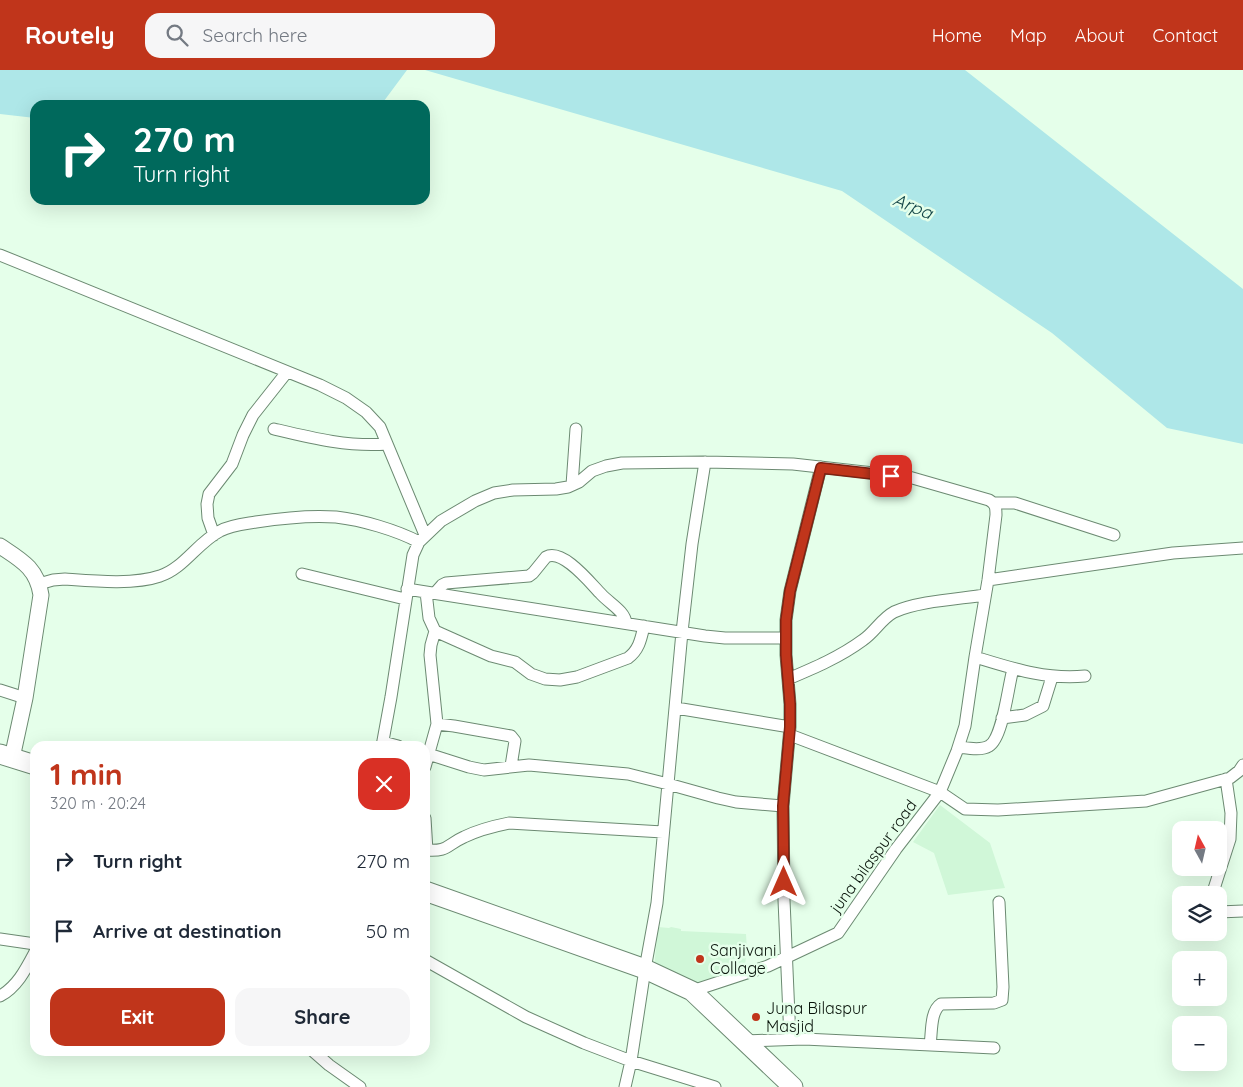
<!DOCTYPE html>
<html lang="en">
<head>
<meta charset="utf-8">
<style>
  body { margin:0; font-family:Quicksand,sans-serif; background:#f6f6f7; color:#1f2937; height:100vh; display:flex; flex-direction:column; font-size:19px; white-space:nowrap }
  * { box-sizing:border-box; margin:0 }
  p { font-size:16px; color:#747a83 }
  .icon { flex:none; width:28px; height:28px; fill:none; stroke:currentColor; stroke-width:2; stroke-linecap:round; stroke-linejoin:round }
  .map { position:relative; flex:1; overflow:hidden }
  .panel { position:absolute; left:30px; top:671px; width:400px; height:315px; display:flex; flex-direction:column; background:#fff; border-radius:15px; box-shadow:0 5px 20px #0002 }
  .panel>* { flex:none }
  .guide { position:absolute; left:30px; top:30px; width:400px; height:105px; border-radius:15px; box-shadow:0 5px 20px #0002; background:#00695c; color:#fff; overflow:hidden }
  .needle { width:32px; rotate:352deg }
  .controls { position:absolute; left:1172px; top:751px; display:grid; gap:10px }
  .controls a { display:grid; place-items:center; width:55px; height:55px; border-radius:10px; background:#fff; box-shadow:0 5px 20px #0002; font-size:25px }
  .pin { position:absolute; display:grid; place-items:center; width:42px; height:42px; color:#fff; margin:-21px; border-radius:10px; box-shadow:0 2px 8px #0006 }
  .me { position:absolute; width:55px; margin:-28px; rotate:0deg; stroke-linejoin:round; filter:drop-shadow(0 0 4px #0008) }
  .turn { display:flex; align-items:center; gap:18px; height:105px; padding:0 20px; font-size:22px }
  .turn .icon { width:65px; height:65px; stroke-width:2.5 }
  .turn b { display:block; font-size:35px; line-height:42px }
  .round { display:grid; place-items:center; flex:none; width:52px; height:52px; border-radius:15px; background:#f6f6f7 }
  .overview { display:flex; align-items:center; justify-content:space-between; height:85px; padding:0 20px }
  h1 { font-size:30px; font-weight:800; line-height:38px; color:#c0351b }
  .action { display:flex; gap:10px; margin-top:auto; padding:10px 20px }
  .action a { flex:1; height:58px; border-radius:15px; background:#c0351b; color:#fff; font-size:20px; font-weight:800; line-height:58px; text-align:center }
  .action a+a { background:#f6f6f7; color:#1f2937 }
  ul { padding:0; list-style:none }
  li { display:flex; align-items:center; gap:15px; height:70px; padding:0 20px }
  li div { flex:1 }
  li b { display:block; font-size:19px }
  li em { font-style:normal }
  header { display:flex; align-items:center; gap:30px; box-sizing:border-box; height:70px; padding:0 25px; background:#c0351b; color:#fff }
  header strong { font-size:24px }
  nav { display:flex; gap:28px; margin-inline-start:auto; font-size:18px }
  .search { width:350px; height:45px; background:#f6f6f7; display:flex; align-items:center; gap:12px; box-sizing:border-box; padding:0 18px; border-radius:15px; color:#747a83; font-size:19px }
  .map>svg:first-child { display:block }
  .built { fill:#d0f7d8 }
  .water { fill:#aee7e8 }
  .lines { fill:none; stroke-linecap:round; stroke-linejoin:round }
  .minor-casing { stroke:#6c8a72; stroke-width:13 }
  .tertiary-casing { stroke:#6c8a72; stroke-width:17 }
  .primary-casing { stroke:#6c8a72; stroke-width:21 }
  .minor { stroke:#fff; stroke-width:11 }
  .tertiary { stroke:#fff; stroke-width:15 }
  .primary { stroke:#fff; stroke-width:19 }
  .route-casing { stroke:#7d2212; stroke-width:12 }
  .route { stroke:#c0351b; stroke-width:9 }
  .poi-dot { fill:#c0351b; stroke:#e5ffea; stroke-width:2 }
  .labels { text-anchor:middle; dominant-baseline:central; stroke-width:5; stroke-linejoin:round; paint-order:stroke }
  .street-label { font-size:16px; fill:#0a150c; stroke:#e5ffea }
  .poi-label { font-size:16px; fill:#0a150c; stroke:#e5ffea; text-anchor:start }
  .water-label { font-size:18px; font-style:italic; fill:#124547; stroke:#e5ffea }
</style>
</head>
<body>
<header>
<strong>Routely</strong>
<div class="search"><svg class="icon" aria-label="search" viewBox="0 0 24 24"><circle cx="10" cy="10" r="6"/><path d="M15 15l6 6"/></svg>Search here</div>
<nav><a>Home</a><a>Map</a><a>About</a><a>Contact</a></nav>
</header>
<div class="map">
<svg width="1243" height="1017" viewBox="0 0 1243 1017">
  <rect width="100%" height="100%" fill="#e5ffea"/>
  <path class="built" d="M940,735L990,773L1005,818L948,825L934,783L913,772Z
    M658,857L669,858L671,857L681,859V861L746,864L747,880L744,901L705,922L654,898Z"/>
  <path class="water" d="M0,0H407L381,35H35V48L0,44Z
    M425,0H965L1243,219V374L1167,358L1052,263L842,121Z"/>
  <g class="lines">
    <defs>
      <path id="minor" d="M0,185L320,315L346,328L366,342L380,357L425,465
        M274,359C312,368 348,377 387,374
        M572,415L576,359
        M994,433H1015L1114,465
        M214,465L208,448L207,434L209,424L232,394L243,365L253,345L287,302
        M302,504L405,529
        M988,510L1173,483L1243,478
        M39,514L53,510L65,509C93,511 134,515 160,506C183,499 198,472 220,461C231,455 244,454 256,452C282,448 310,445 336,447C362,450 396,460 419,472
        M407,519L705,566L725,568H785
        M426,522L429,548L435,561L491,586L515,592L531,604L545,609L560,610L577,607L628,588C639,580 641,569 644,556
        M435,523L442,515L446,513L529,506L533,503L546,487C563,478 591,514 601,524C609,533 625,541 626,553
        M975,587C1011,598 1046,610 1085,606
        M788,609C814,598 840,587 863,570C875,562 881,549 894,542C918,531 959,529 985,525
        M0,620L25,628
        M676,638L790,657
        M1002,648L1025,645L1043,636L1052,607
        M437,654L454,656L511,666L515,671L511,696
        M790,665L940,722L965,739L998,740L1146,731L1230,708L1239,701L1243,695
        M383,672L398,676
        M382,676L391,627L413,485L419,472L441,451L475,431L494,423L513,420L556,419L568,417L579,412L592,401L606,396L622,393L705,392L793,394L909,407L989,430C996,434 996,438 996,445L988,510L975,587L965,656L957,681L940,722L896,779L838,863L768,896L692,921
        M959,677C967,678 981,681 989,676C1003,668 1008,616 1013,599
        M425,683L469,697L484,700L529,695L628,704L668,714L718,728L736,732L783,736
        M425,697L437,654L430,585L431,575L435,561
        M425,748L427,781
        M425,780C449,782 446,775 464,767C478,760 494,756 509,753L663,762
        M1212,825L1230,769L1231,743L1226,709
        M1219,842L1243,841
        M0,869L35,874
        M425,890L526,947L584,973L631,991L715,1017
        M0,926C17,917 26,899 35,882
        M790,969L784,830L783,736L790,657V634L786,585V550L790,521L821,397
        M745,971L804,969L994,978
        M930,975C932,963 930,941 941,934L994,933L1002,930L1003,917L999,832
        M313,981L329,995L360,1017
        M625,1017L631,991L645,899L657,833L682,562L692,474L705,392"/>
      <path id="tertiary" d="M0,476C21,490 37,498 41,525L25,628L12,688"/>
      <path id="primary" d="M0,684L35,695
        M425,821L645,899L692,921L793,1017"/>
    </defs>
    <use href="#minor" class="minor-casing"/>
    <use href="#tertiary" class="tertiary-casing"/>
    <use href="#primary" class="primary-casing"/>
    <use href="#minor" class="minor"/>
    <use href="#tertiary" class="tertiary"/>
    <use href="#primary" class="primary"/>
  </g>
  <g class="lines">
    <defs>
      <path id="route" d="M784,812L783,736L790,657V634L786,585V550L790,521L821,398L891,406"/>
    </defs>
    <use href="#route" class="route-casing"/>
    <use href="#route" class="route"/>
  </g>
  <g class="poi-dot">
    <circle cx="700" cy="889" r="5"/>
    <circle cx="756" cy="947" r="5"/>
  </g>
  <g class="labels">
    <g class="street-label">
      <text transform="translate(873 786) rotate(-54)">juna bilaspur road</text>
    </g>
    <g class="poi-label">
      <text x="710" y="880">Sanjivani<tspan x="710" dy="18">Collage</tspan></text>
      <text x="766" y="938">Juna Bilaspur<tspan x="766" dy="18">Masjid</tspan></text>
    </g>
    <g class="water-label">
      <text transform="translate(913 136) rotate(22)">Arpa</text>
    </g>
  </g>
</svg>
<div class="controls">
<a><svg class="needle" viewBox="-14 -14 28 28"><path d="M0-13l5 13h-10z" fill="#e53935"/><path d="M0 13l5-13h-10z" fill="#747a83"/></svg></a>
<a><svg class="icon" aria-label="layers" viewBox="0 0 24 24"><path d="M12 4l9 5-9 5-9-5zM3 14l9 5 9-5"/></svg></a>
<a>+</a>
<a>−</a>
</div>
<div class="pin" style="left:891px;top:406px;background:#d93025"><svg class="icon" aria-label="arrive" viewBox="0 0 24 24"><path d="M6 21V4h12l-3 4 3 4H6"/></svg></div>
<svg class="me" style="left:784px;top:812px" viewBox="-20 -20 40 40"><path d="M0-17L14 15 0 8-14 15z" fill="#c0351b" stroke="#fff" stroke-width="4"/></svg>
<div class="guide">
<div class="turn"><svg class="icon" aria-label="right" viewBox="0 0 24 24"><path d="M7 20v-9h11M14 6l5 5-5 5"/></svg><div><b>270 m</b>Turn right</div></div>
</div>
<section class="panel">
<div class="overview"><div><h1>1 min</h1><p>320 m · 20:24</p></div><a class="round" style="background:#d93025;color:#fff"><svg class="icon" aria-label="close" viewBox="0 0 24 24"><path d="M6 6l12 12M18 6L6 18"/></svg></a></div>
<ul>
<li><svg class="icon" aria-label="right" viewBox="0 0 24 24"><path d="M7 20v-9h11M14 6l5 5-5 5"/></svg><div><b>Turn right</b></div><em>270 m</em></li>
<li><svg class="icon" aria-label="arrive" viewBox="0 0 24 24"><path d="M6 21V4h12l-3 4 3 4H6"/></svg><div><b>Arrive at destination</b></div><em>50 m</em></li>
</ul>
<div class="action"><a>Exit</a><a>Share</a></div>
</section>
</div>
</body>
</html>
